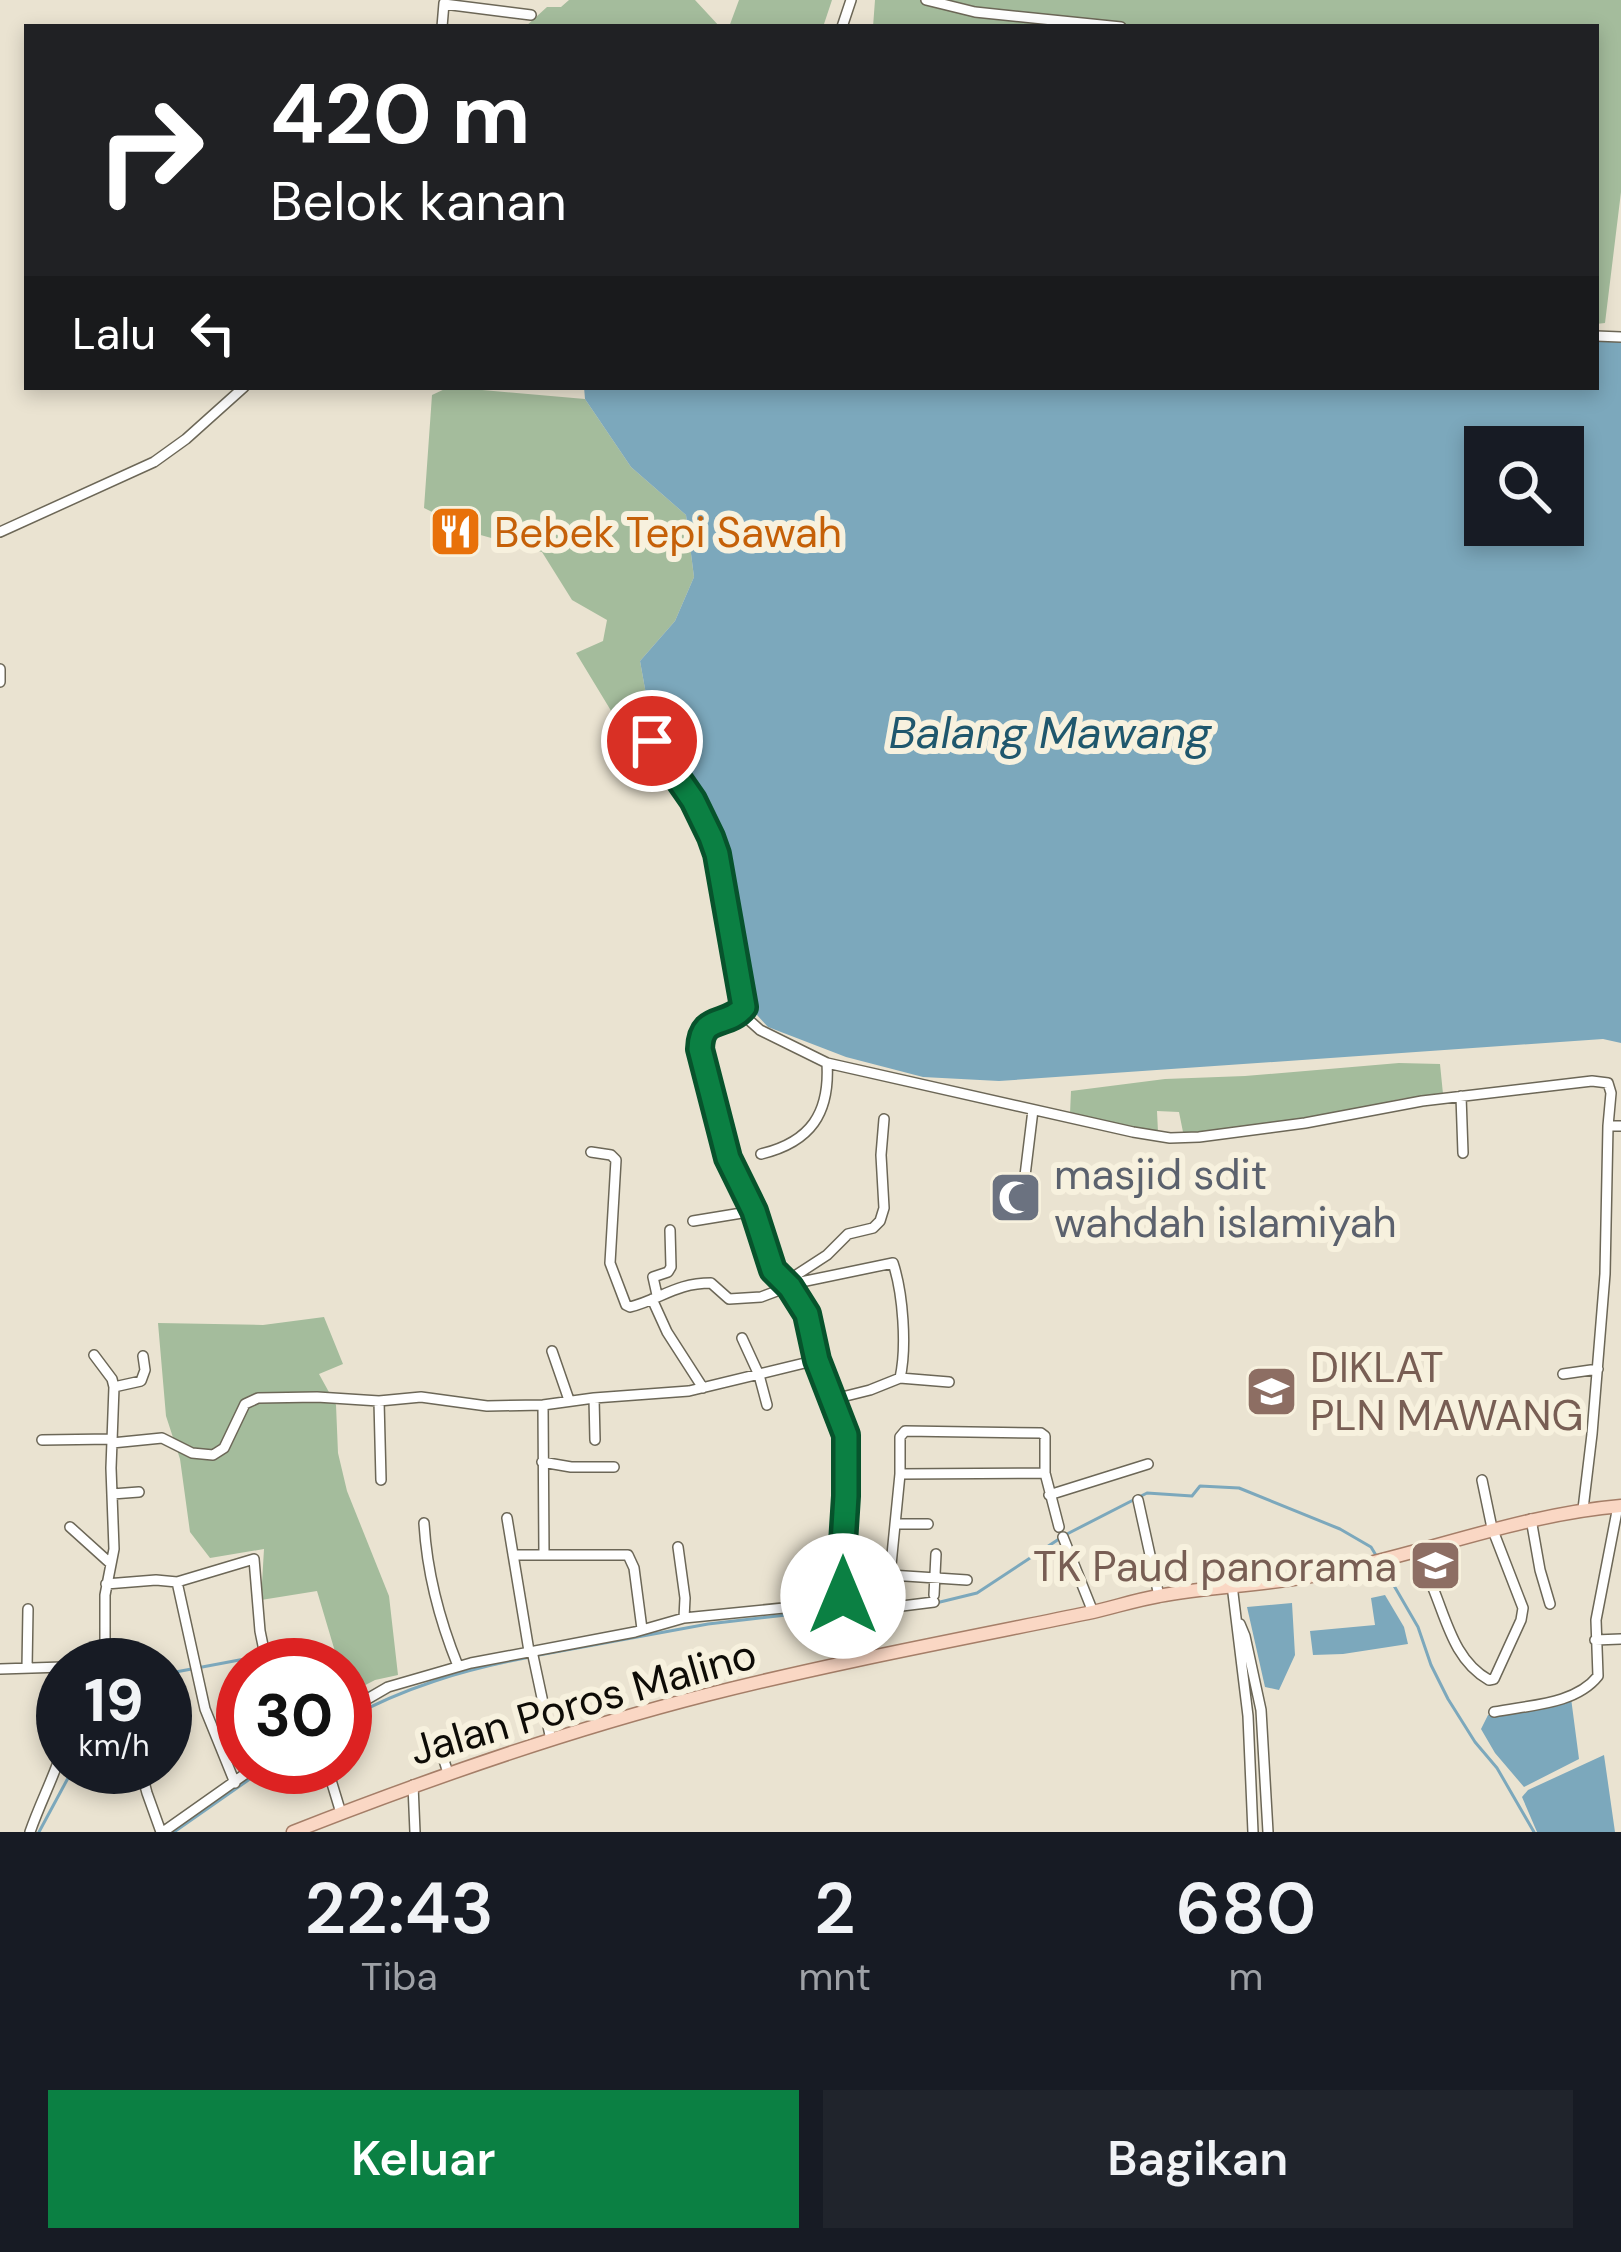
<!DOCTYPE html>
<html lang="id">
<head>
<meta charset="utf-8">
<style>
  body { margin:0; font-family:"DM Sans",sans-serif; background:#20242c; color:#f1f3f6; height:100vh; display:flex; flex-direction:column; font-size:45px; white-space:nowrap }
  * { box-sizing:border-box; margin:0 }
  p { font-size:39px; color:#9ea1a6 }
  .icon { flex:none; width:66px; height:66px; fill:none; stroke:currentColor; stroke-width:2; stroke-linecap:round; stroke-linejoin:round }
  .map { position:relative; height:1832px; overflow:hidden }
  .side { display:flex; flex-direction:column; background:#171b24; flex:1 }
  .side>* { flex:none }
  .guide { position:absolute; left:24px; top:24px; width:1575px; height:366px; border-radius:0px; box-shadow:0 6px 18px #0003; background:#202124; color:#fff; overflow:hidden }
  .controls { position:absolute; left:1464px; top:426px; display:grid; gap:24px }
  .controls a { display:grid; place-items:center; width:120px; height:120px; border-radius:0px; background:#171b24; box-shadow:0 6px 18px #0003; font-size:60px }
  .speed { position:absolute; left:36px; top:1638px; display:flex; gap:24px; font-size:60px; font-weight:700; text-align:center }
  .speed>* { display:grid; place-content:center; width:156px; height:156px; border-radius:50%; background:#171b24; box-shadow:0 6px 18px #0003; line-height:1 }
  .speed small { font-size:30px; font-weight:400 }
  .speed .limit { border:18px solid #d22; background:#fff; color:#111 }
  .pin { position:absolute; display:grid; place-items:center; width:102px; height:102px; color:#fff; margin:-51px; border:6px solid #fff; border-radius:50%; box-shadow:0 3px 12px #0007 }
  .me { position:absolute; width:132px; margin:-66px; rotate:0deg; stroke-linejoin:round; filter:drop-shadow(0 0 9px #0008) }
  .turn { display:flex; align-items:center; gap:42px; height:252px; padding:0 48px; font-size:54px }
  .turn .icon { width:156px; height:156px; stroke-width:2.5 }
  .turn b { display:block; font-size:84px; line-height:102px }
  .then { display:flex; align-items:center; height:114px; padding:0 48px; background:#0003; gap:24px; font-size:45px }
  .eta { display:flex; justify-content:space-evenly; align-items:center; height:204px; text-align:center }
  .eta b { font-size:72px; font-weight:600; line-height:84px }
  .button { display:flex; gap:24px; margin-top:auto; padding:24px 48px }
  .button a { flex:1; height:138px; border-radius:0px; background:#0b8043; color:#fff; font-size:48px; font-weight:600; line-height:138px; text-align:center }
  .button a+a { background:#20242c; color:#f1f3f6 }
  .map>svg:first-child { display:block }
  .green { fill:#a4bc9c }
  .water { fill:#7ca8bc; fill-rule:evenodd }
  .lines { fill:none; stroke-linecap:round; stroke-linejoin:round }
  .stream { stroke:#7ca8bc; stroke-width:3 }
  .minor-casing { stroke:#6c6757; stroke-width:12 }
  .major-casing { stroke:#a57e68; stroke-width:15 }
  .minor { stroke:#fff; stroke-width:9 }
  .major { stroke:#fad7c4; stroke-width:12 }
  .route-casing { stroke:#07532c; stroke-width:30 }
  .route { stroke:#0b8043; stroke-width:21 }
  .labels { text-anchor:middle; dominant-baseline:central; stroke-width:12; stroke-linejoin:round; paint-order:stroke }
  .food-label { font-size:42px; fill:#c56008; stroke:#f7f1de; text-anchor:start }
  .worship-label { font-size:42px; fill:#5b616d; stroke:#f7f1de; text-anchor:start }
  .education-label { font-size:42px; fill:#785e54; stroke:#f7f1de; text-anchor:start }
  .street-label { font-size:42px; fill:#0e0c07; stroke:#f7f1de }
  .water-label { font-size:45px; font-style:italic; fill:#1f576d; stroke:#f7f1de }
</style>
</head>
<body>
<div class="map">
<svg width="1621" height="1832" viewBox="0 0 1621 1832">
  <rect width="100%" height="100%" fill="#eae3d1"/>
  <path class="green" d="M569,0H695L720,27H525L547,7H561Z
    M739,0H832L823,27H729Z
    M875,0H1621V192L1605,323L1596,324V27H873Z
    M449,387L585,399L631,467L686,515L694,577L675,621L640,661L649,711L613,714L576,653L603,641L607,620L572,600L542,552L477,534L424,508L432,395Z
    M1399,1063L1440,1064L1443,1094L1400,1099L1338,1114L1184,1137L1179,1112L1157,1111L1158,1132L1110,1126L1070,1114L1071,1091L1165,1079L1245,1076Z
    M324,1317L343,1364L319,1374L336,1405L338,1453L347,1491L389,1596L398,1675L375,1680L348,1694L345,1665H339L317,1591L261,1600L264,1549L210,1558L190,1532L180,1459L166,1416L158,1323L263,1325Z"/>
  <path class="water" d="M1596,342H1621V1043L1603,1039L999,1081L923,1077L846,1057L768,1027L757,1015L751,1001L723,855L715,828L649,711L640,661L675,621L694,577L686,515L631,467L585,399L584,387H1596ZM1485,447H1563V525H1485Z
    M1385,1595L1404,1627L1408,1644L1343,1654L1313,1655L1310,1631L1375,1625L1371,1598Z
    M1292,1603L1295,1655L1279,1690L1265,1687L1247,1607Z
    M1571,1698L1579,1759L1524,1787L1495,1753L1481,1729L1488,1715Z
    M1604,1755L1615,1832H1537L1522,1797L1528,1790Z"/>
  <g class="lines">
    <path class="stream" d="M1067,1534L1147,1493L1192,1496L1200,1486L1239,1488L1340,1529L1371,1547L1377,1557
      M1382,1565L1418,1627L1431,1665L1448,1699L1475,1742L1497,1768L1534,1832
      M936,1603L977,1593L1059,1539
      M539,1655L708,1624L830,1610L844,1612
      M165,1674L250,1658
      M345,1720C405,1687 463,1670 530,1657
      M39,1832L68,1778L70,1767
      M174,1832L267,1767"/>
    <defs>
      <path id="minor" d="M926,0L975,12L1121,27
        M444,4L531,15
        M442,27L444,3
        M842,27L851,0
        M1596,336L1621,337
        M0,532L154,462L186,439L244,387
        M0,669V682
        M632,712L693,799L711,837L744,999L741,1013L760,1030L827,1063L1133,1132L1170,1138L1199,1137L1305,1123L1422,1101L1592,1081L1608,1083L1611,1093L1608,1126H1621
        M741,1013L705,1027L700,1049L728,1158L754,1211L773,1271L790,1287L807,1314L817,1360L846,1435L842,1581L854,1661
        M1461,1096L1463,1153
        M591,1152L611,1155L616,1160L610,1263L626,1305L630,1307C661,1299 676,1283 711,1283L729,1299L761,1297L801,1282L893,1263C903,1293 907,1347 900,1378L870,1390L830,1400
        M761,1154C811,1142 830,1113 827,1063
        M1023,1192L1033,1110
        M693,1221L754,1211
        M784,1283L827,1255L848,1234L873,1228L880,1221L884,1208L881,1155L884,1119
        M657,1295L653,1277L668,1272L671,1267L670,1230
        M652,1299L667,1332L703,1388
        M742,1338L759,1375L767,1405
        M552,1351L569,1400
        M1563,1374L1598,1369
        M900,1378L949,1382
        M114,1387L141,1381L145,1370L143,1356
        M594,1398L595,1440
        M379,1401L381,1480
        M543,1405L544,1555
        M42,1440L112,1439
        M112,1443L162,1438L192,1453L213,1455L224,1448L245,1404L258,1398L317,1397L379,1401L421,1397L487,1406L543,1405L594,1398L689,1391L817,1360
        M542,1462L571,1467H614
        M900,1474V1437L905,1431L1041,1433L1045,1436V1473L1059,1527
        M112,1494L139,1492
        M1049,1495L1148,1464
        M1138,1500L1159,1596
        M1583,1509L1592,1434L1605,1274L1608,1126
        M507,1518L529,1651
        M1531,1519L1540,1570L1550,1604
        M424,1523C427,1574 439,1619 458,1666
        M897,1524H928
        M70,1527L111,1564
        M1063,1537L1093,1612
        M678,1547L685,1598L684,1618
        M513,1555H628L634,1568L642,1629
        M890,1575L967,1580
        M106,1584L156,1580L177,1582
        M1232,1585L1248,1716L1253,1832
        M1433,1588C1447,1622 1455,1661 1489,1680L1494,1679L1521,1620L1523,1608L1492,1528L1482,1480
        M843,1589L890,1575L900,1474L1045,1473
        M934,1595L936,1554
        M846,1613L934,1602
        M1240,1624L1245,1636L1261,1710L1268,1832
        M1595,1640L1621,1639
        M532,1651L551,1740
        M73,1665L91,1660L105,1650V1595L114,1549L111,1468L114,1387L112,1379L94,1355
        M27,1668L28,1609
        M0,1669L63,1667
        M345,1712L388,1687L471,1663L635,1632L684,1618L843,1602
        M1494,1712C1528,1705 1575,1705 1598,1676L1596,1620L1618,1506
        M442,1754L448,1773
        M140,1767L147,1793L161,1832
        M327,1767L341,1813
        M235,1783L205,1709L177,1582L254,1559L260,1631L267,1665
        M413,1785L415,1832
        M30,1832C40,1803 54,1777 63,1748
        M163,1832L255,1767"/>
      <path id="major" d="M293,1832C428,1779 565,1731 706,1695C832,1663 961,1639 1088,1613C1112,1608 1135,1600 1159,1596C1209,1586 1261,1586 1312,1576C1416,1557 1515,1515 1621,1506"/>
    </defs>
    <use href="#minor" class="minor-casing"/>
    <use href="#major" class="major-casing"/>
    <use href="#minor" class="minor"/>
    <use href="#major" class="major"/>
  </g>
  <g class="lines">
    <defs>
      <path id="route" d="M652,741L693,800L711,837L717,854L744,1007C727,1028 701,1013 700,1049L728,1158L754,1211L773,1270L790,1287L807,1314L817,1360L846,1435V1496L842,1559L843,1596"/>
    </defs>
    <use href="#route" class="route-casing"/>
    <use href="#route" class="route"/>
  </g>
  <defs>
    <symbol id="restaurant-square" viewBox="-11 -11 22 22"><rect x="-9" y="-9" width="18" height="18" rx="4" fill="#e8710a" stroke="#f7f1de"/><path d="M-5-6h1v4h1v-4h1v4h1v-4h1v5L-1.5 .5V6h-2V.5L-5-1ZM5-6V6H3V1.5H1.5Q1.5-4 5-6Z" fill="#fff"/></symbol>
    <symbol id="mosque-square" viewBox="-11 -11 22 22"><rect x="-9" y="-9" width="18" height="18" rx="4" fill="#6b7280" stroke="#f7f1de"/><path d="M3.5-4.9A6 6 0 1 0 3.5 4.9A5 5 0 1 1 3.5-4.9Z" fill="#fff"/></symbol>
    <symbol id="school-square" viewBox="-11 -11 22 22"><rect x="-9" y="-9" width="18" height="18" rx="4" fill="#8d6e63" stroke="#f7f1de"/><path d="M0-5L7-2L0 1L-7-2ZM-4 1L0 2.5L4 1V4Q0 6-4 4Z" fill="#fff"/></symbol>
  </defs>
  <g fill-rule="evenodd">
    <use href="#restaurant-square" x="426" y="502" width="59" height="59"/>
    <use href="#mosque-square" x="986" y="1168" width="59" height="59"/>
    <use href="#school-square" x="1242" y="1362" width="59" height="59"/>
    <use href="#school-square" x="1406" y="1536" width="59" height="59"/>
  </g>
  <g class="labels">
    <g class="food-label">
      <text x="494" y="532">Bebek Tepi Sawah</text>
    </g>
    <g class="worship-label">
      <text x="1054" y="1174">masjid sdit<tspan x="1054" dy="48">wahdah islamiyah</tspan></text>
    </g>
    <g class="education-label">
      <text x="1310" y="1367">DIKLAT<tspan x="1310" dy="48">PLN MAWANG</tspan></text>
      <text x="1397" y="1566" text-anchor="end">TK Paud panorama</text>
    </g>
    <g class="street-label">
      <text transform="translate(583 1702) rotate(-16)">Jalan Poros Malino</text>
    </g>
    <g class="water-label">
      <text x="1050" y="732">Balang Mawang</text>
    </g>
  </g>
</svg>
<div class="controls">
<a><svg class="icon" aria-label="search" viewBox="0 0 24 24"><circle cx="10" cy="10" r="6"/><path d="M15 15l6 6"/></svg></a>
</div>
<div class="speed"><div>19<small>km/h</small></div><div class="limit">30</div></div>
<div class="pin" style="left:652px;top:741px;background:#d93025"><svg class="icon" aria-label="arrive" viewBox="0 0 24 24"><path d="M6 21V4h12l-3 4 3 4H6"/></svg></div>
<svg class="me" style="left:843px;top:1596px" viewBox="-20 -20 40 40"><circle r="19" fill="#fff"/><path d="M0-13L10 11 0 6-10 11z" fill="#0b8043"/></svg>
<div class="guide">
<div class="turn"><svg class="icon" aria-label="right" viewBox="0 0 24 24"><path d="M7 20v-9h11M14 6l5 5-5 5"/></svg><div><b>420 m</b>Belok kanan</div></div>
<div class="then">Lalu<svg class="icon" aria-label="left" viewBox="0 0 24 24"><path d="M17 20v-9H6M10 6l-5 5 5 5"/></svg></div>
</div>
</div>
<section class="side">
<div class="eta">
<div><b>22:43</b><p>Tiba</p></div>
<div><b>2</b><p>mnt</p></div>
<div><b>680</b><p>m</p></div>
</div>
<div class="button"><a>Keluar</a><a>Bagikan</a></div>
</section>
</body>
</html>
